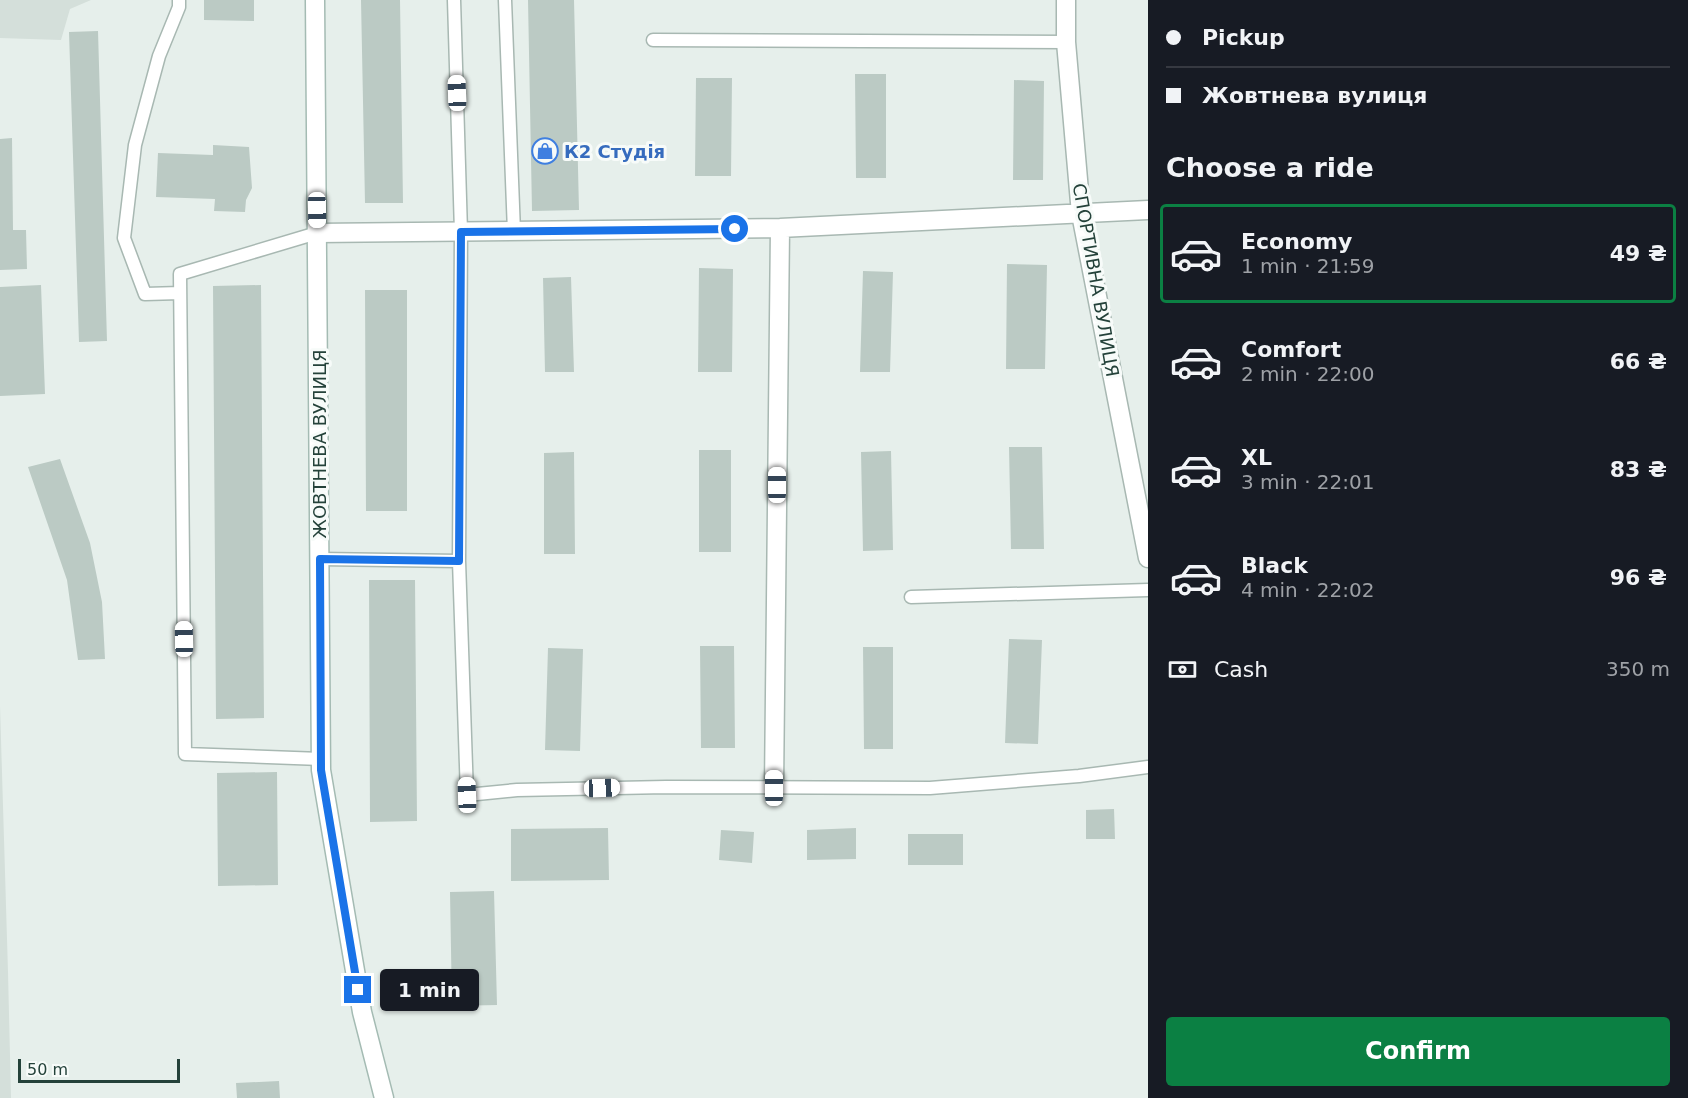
<!DOCTYPE html>
<html lang="en">
<head>
<meta charset="utf-8">
<style>
  :root { --surface:#171b24; --page:#242831; --text:#f1f3f6; --muted:#9ea1a6; --line:#363941; --accent:#0b8043 }
  body { margin:0; font-family:"DejaVu Sans",sans-serif; background:var(--page); color:var(--text); height:100vh; display:flex; flex-direction:column; font-size:22px; white-space:nowrap }
  * { box-sizing:border-box; margin:0 }
  p { font-size:20px; color:var(--muted) }
  .icon { flex:none; width:33px; height:33px; fill:none; stroke:currentColor; stroke-width:2; stroke-linecap:round; stroke-linejoin:round }
  .map { position:relative; flex:1; overflow:hidden }
  .details { display:flex; flex-direction:column; background:var(--surface); width:540px }
  .details>* { flex:none }
  .guide { display:grid; align-content:center; height:132px; padding:0 18px; background:var(--surface) }
  .scale { position:absolute; left:18px; bottom:15px; width:162px; box-sizing:border-box; padding-left:6px; border:3px solid #24423a; border-top:0; font-size:16px; line-height:21px; white-space:nowrap; color:#24423a; -webkit-text-stroke:4px #f7fbf9; paint-order:stroke }
  .end { position:absolute; width:27px; height:27px; margin:-14px; border:8px solid #1a73e8; background:#fff; box-shadow:0 0 0 3px #fff }
  .from { border-radius:50% }
  .bubble { position:absolute; height:42px; border-radius:6px; background:var(--surface); box-shadow:0 2px 4px #0004; font-size:20px; font-weight:600; line-height:42px; text-align:center }
  .car { position:absolute; width:18px; height:36px; margin:-18px -9px; border-radius:8px; box-shadow:0 0 4px 2px #0007; background:linear-gradient(#fff 24%,#345 0 40%,#fff 0 76%,#345 0 86%,#fff 0) }
  .guide b { display:flex; align-items:center; gap:21px; height:57px; font-size:22px }
  .guide b+b { border-top:2px solid var(--line) }
  .guide i { width:15px; height:15px; background:var(--text) }
  ul { padding:0; list-style:none }
  li { display:flex; align-items:center; gap:18px; height:99px; margin:0 12px 9px; padding:0 6px; border:3px solid transparent; border-radius:6px }
  li div { flex:1 }
  li b { display:block; font-size:22px }
  li em { font-style:normal; font-weight:600 }
  li.on { border-color:var(--accent) }
  li>.icon { width:54px; height:54px; stroke-width:1.5 }
  h2 { padding:0 18px; font-size:27px; line-height:72px }
  .pay { display:flex; align-items:center; gap:15px; height:66px; padding:0 18px; font-size:22px }
  .pay p { margin-inline-start:auto }
  .button { display:flex; gap:12px; margin-top:auto; padding:12px 18px }
  .button a { flex:1; height:69px; border-radius:6px; background:var(--accent); color:#fff; font-size:24px; font-weight:600; line-height:69px; text-align:center }
  main { display:flex; flex:1; min-height:0 }
  .map>svg:first-child { display:block }
  .built { fill:#d4dfda }
  .building { fill:#bbcac4 }
  .lines { fill:none; stroke-linecap:round; stroke-linejoin:round }
  .lane-casing { stroke:#a8b8b2; stroke-width:15 }
  .street-casing { stroke:#a8b8b2; stroke-width:21 }
  .secondary-casing { stroke:#a4bbb3; stroke-width:21 }
  .lane { stroke:#fff; stroke-width:12 }
  .street { stroke:#fff; stroke-width:18 }
  .secondary { stroke:#fff; stroke-width:18 }
  .route { stroke:#1a73e8; stroke-width:8 }
  .labels { text-anchor:middle; dominant-baseline:central; stroke-width:6; stroke-linejoin:round; paint-order:stroke }
  .shop-label { font-size:18px; font-weight:bold; fill:#366cbe; stroke:#f7fbf9; text-anchor:start }
  .street-label { font-size:18px; fill:#24423a; stroke:#f7fbf9 }
</style>
</head>
<body>
<main>
<div class="map">
<svg width="1148" height="1098" viewBox="0 0 1148 1098">
  <rect width="100%" height="100%" fill="#e6efeb"/>
  <path class="built" d="M0,0h91l-21,9 -9,31 -61,-2z
    M0,706l8,266 3,126h-11z"/>
  <path class="building" d="M204,0h50v21l-50,-1z
    M361,0h39l3,203h-38z
    M528,0h46l5,210 -47,1z
    M98,31l9,310 -28,1 -10,-310z
    M855,74h31v104h-30z
    M696,78h36l-1,98h-36z
    M1014,80l30,1 -1,99h-30z
    M12,138l1,92h13l1,39 -27,1v-131z
    M213,145l36,2 3,41 -6,12 -1,12 -31,-1 1,-12 -59,-2 2,-44 55,2z
    M1007,264l40,1 -2,104h-39z
    M699,268l34,1 -1,103h-34z
    M863,271l30,1 -3,100h-30z
    M571,277l3,95h-29l-2,-94z
    M41,285l4,109 -45,2v-109z
    M261,285l3,433 -48,1 -3,-433z
    M365,290h42v221h-41z
    M1009,447h33l2,102h-33z
    M699,450h32v102h-32z
    M891,451l2,99 -30,1 -2,-99z
    M574,452l1,102h-31v-101z
    M60,459l30,84 12,59 3,57 -27,1 -11,-80 -39,-113z
    M369,580h46l2,241 -47,1z
    M1009,639l33,1 -4,104 -33,-1z
    M700,646h34l1,102h-34z
    M863,647h30v102h-29z
    M548,648l35,1 -3,102 -35,-1z
    M277,772l1,113 -60,1 -1,-113z
    M1114,809l1,30h-29v-29z
    M608,828l1,52 -98,1v-52z
    M856,828v31l-49,1v-30z
    M721,830l33,2 -2,31 -33,-3z
    M908,834h55v31h-55z
    M494,891l3,114 -45,1 -2,-114z
    M279,1081l1,17h-43l-1,-15z"/>
  <g class="lines">
    <g class="lane-casing">
      <path id="lane" d="M179,0v7l-20,49 -24,89 -11,93 21,56 35,-1
        M454,0l7,232 -2,329 8,234 50,-5 149,-3 264,1 149,-12 69,-9
        M505,0l9,232
        M653,40l413,2
        M317,233l-137,41 5,480 136,5
        M320,559l139,2
        M911,597l237,-7"/>
    </g>
    <g class="street-casing">
      <path id="street" d="M1066,0v42l15,172 67,344
        M317,233l463,-5 368,-18
        M774,788l6,-560"/>
    </g>
    <g class="secondary-casing">
      <path id="secondary" d="M315,0l6,770 41,242 22,86"/>
    </g>
    <use href="#lane" class="lane"/>
    <use href="#street" class="street"/>
    <use href="#secondary" class="secondary"/>
  </g>
  <g class="lines">
    <path class="route" d="M358,990l-37,-220 -1,-211 139,2 2,-329 274,-3"/>
  </g>
  <defs>
    <g id="shop-ring" transform="scale(1.35)"><circle r="9.5" fill="#f7fbf9" stroke="#3f7fe0" stroke-width="1.5"/><path d="M-5-2.5h2.3a2.7 3.5 0 0 1 5.4 0H5L5.5 6h-11ZM-1.5-2.5h3a1.5 2.3 0 0 0-3 0Z" fill="#3f7fe0"/></g>
  </defs>
  <g fill-rule="evenodd">
    <use href="#shop-ring" x="545" y="151"/>
  </g>
  <g class="labels">
    <g class="shop-label">
      <text x="564" y="151">К2 Студiя</text>
    </g>
    <g class="street-label">
      <text transform="translate(1096 280) rotate(80)">СПОРТИВНА ВУЛИЦЯ</text>
      <text transform="translate(319 444) rotate(-90)">ЖОВТНЕВА ВУЛИЦЯ</text>
    </g>
  </g>
</svg>
<div class="scale">50 m</div>
<i class="end from" style="left:735px;top:229px"></i>
<i class="end" style="left:358px;top:990px"></i>
<div class="bubble" style="left:380px;top:969px;width:99px">1 min</div>
<i class="car" style="left:457px;top:93px;rotate:358deg"></i>
<i class="car" style="left:317px;top:210px;rotate:179deg"></i>
<i class="car" style="left:777px;top:485px;rotate:0deg"></i>
<i class="car" style="left:184px;top:639px;rotate:359deg"></i>
<i class="car" style="left:602px;top:788px;rotate:88deg"></i>
<i class="car" style="left:774px;top:788px;rotate:0deg"></i>
<i class="car" style="left:467px;top:795px;rotate:358deg"></i>
</div>
<section class="details">
<div class="guide">
<b><i class="from"></i>Pickup</b>
<b><i></i>Жовтнева вулиця</b>
</div>
<h2>Choose a ride</h2>
<ul>
<li class="on"><svg class="icon" aria-label="car" viewBox="0 0 24 24"><path d="M5 17H2v-5l4-1 3-4h7l3 4 3 1v5h-3M9 17h6M6 11h13"/><circle cx="7" cy="17" r="2"/><circle cx="17" cy="17" r="2"/></svg><div><b>Economy</b><p>1 min · 21:59</p></div><em>49 ₴</em></li>
<li><svg class="icon" aria-label="car" viewBox="0 0 24 24"><path d="M5 17H2v-5l4-1 3-4h7l3 4 3 1v5h-3M9 17h6M6 11h13"/><circle cx="7" cy="17" r="2"/><circle cx="17" cy="17" r="2"/></svg><div><b>Comfort</b><p>2 min · 22:00</p></div><em>66 ₴</em></li>
<li><svg class="icon" aria-label="car" viewBox="0 0 24 24"><path d="M5 17H2v-5l4-1 3-4h7l3 4 3 1v5h-3M9 17h6M6 11h13"/><circle cx="7" cy="17" r="2"/><circle cx="17" cy="17" r="2"/></svg><div><b>XL</b><p>3 min · 22:01</p></div><em>83 ₴</em></li>
<li><svg class="icon" aria-label="car" viewBox="0 0 24 24"><path d="M5 17H2v-5l4-1 3-4h7l3 4 3 1v5h-3M9 17h6M6 11h13"/><circle cx="7" cy="17" r="2"/><circle cx="17" cy="17" r="2"/></svg><div><b>Black</b><p>4 min · 22:02</p></div><em>96 ₴</em></li>
</ul>
<div class="pay"><svg class="icon" aria-label="cash" viewBox="0 0 24 24"><path d="M3 7h18v10H3z"/><circle cx="12" cy="12" r="2"/></svg>Cash<p>350 m</p></div>
<div class="button"><a>Confirm</a></div>
</section>
</main>
</body>
</html>
